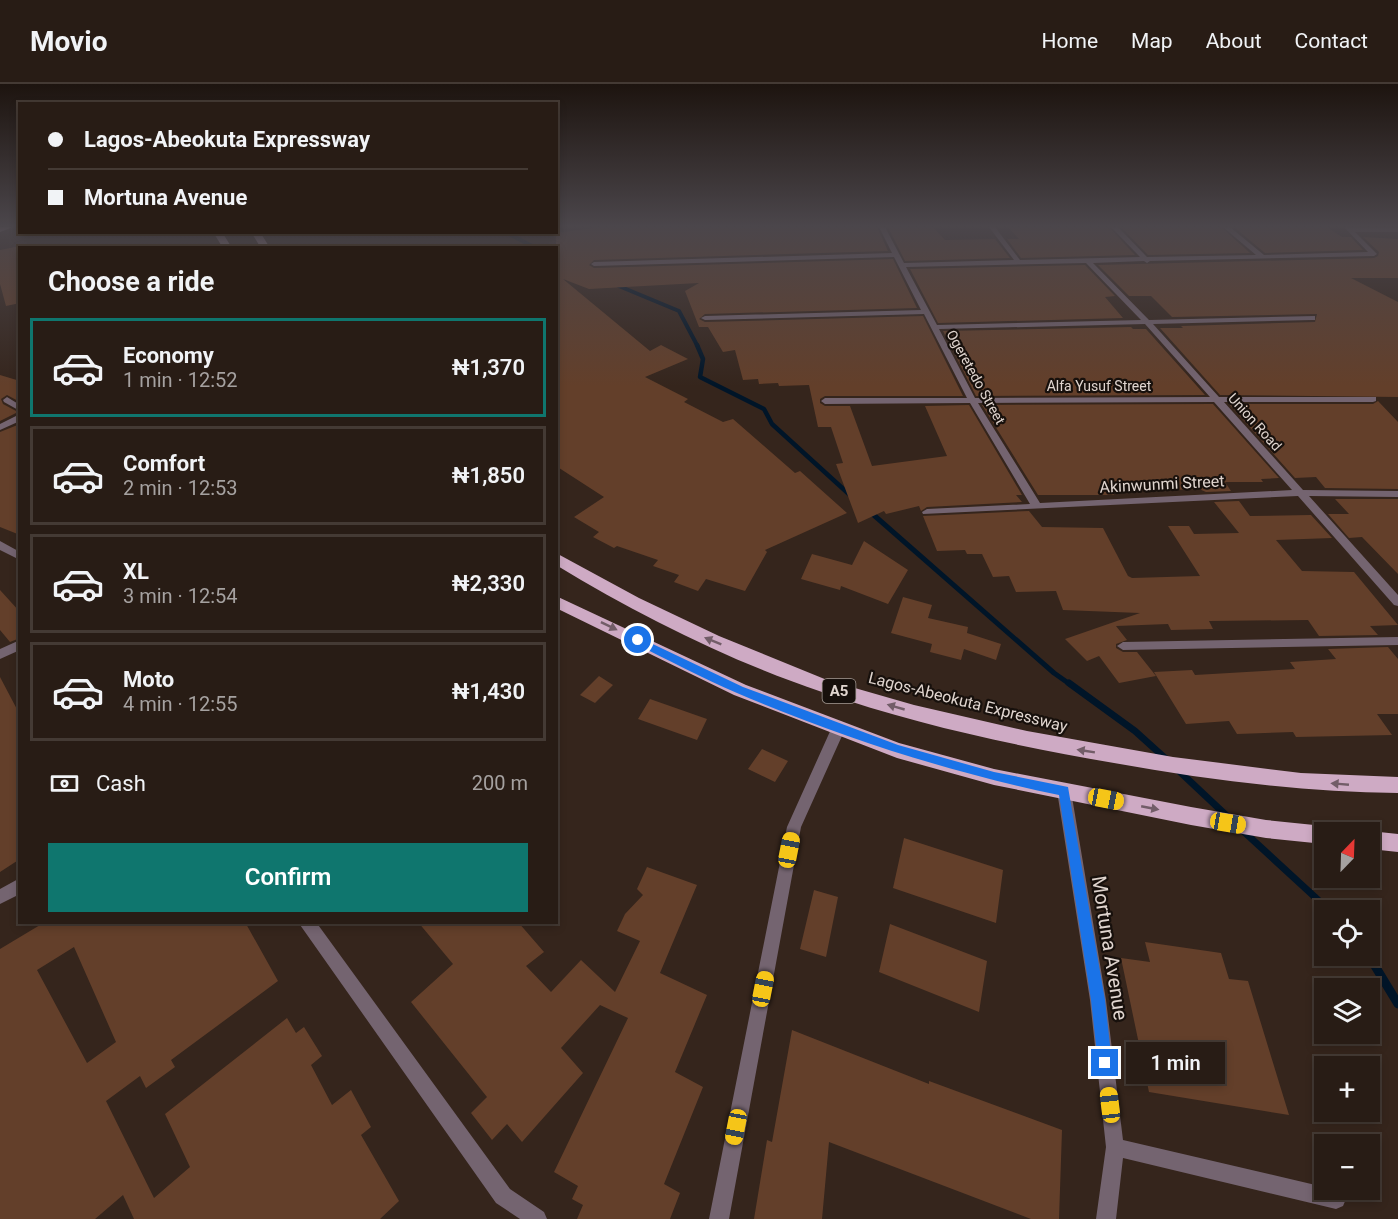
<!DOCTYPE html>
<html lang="en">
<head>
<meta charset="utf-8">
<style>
  :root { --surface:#281c15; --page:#342922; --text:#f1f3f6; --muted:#a5a1a0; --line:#443a34; --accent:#0f766e }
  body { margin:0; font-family:Roboto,sans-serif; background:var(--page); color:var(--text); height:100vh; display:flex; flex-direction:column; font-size:22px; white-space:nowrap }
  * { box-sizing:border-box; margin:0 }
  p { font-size:20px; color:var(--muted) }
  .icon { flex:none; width:33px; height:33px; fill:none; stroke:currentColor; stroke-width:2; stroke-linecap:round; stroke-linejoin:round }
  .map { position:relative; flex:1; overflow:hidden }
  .side { position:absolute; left:18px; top:162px; width:540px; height:678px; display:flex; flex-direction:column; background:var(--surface); border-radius:0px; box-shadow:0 3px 9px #0003,0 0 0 2px var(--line) }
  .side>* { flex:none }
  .hud { position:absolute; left:18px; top:18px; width:540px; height:132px; border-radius:0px; box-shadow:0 3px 9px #0003,0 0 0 2px var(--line); display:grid; align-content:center; height:132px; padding:0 30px; background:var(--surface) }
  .needle { width:39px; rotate:23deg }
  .buttons { position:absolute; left:1314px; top:738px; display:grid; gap:12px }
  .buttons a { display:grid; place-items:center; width:66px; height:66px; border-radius:0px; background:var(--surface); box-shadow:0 3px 9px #0003,0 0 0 2px var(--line); font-size:30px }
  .end { position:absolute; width:27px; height:27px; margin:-14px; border:8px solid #1a73e8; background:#fff; box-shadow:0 0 0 3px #fff }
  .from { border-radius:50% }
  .bubble { position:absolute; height:42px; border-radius:0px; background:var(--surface); box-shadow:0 3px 9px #0003,0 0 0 2px var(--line); font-size:20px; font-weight:600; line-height:42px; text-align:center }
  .car { position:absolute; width:18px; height:36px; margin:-18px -9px; border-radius:8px; box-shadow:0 0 4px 2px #0007; background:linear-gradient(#f5c518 24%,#345 0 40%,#f5c518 0 76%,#345 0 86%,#f5c518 0) }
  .hud b { display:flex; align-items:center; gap:21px; height:57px; font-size:22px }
  .hud b+b { border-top:2px solid var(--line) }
  .hud i { width:15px; height:15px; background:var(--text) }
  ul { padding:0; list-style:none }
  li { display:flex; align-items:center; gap:18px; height:99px; margin:0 12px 9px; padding:0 18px; border:3px solid var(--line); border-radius:0px }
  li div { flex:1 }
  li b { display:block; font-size:22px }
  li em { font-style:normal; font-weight:600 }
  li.active { border-color:var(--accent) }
  li>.icon { width:54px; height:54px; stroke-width:1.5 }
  h2 { padding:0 30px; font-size:27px; line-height:72px }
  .pay { display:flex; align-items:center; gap:15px; height:66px; padding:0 30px; font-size:22px }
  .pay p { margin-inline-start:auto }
  .cta { display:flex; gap:12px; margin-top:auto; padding:12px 30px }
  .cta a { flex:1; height:69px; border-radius:0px; background:var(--accent); color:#fff; font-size:24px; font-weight:600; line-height:69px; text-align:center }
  header { display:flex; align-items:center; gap:36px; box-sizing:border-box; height:84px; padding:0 30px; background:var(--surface); border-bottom:2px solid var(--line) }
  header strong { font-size:28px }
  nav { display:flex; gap:33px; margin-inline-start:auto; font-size:21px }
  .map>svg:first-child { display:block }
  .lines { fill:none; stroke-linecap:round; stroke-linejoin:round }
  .stream-far4 { stroke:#001528; stroke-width:4 }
  .stream-far3 { stroke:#001528; stroke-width:4.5 }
  .stream-far2 { stroke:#001528; stroke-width:5 }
  .stream-far1 { stroke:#001528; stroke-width:7 }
  .stream { stroke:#001528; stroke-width:9 }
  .building { fill:#633f2a; fill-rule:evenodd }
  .minor { fill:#746470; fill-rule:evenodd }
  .trunk { fill:#ceaac4; fill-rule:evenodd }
  .oneway { fill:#725d68 }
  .route { fill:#1a73e8 }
  .labels { text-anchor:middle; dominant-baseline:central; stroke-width:4.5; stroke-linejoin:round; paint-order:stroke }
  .far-street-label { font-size:14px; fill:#e0d5cf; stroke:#17100c }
  .shield { fill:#17100c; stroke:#a49a94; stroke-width:1.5 }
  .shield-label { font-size:15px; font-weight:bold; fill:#e0d5cf }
  .street-label { font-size:16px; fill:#e0d5cf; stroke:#17100c }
  .near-street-label { font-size:20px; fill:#e0d5cf; stroke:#17100c }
</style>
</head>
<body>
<header>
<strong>Movio</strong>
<nav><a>Home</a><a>Map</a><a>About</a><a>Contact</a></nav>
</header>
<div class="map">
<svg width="1398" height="1135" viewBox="0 0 1398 1135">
  <rect width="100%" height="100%" fill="#35251c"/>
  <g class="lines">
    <path class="stream-far4" d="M505,148l31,16
      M614,200l65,27 19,36"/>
    <path class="stream-far3" d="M697,261l6,14 -3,18 64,32 8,15 79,72"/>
    <path class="stream-far2" d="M868,426l186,163 17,12"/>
    <path class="stream-far1" d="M1069,599l66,48 31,28
      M1178,686l50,47
      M1242,746l87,80"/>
    <path class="stream" d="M1369,872l29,48"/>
  </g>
  <path class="building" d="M877,143l11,24 -294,9 -5,5 5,3 299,-9 24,49 -212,6 -6,5 6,3 218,-6 40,80h-138l-5,3v4l5,3h25l22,60 75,-10 -22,-50 44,-1 53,90h-6l6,7 -95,5 -6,4 -2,-5 -33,8 -2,-3 -26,12 -22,-59 7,-1 -12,-36h-13l-9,-42 -30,1 -1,-3 -19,1 -1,-5 -15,1 -8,-30 -12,2 -15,-25h-9l-14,-36 14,-8 -110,6 -26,-10 87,72 11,-6 27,14 -43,18 43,22 -4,3 39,20 10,-3 62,54 5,-2 47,42 -82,37 2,2 -22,39 -39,-12 -8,12 -24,-9 5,-7 -26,-9 5,-6 -41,-14 -3,2 -21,-11 6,-5 -25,-15 30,-20 -48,-31v-233l44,-6z
    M888,143h45l12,13 50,-1 15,19 -105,3z
    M1042,143h67l26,28 -114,3 -14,-19h12l-10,-11z
    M1121,143h100l29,26 -102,2z
    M1234,143h93l15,10h9l12,13 -98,3z
    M1363,153l35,2v39h-47l47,24v95l-178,-2 -60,-67h23l-2,-2 134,-4 2,-8 -145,3 -21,-21h-22l-31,-31 276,-7 4,-2 1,-4z
    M20,162v57l-14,3 -6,-22v-34z
    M1085,181l30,31 -10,1 18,21 -185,5 -28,-54z
    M1131,243l2,2h13l59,66 -229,1 -33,-65z
    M0,291l20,6v21l-13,-7 -6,4 2,5 15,8 -18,9z
    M1378,317l20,21v67l-73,-1 -9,-11 -21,1 -66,-74h144z
    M1213,320l66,74 -18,1 2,3h-38l6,9 -25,1 -7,-3 -87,3 2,3h-76l-56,-90z
    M20,340v111l-20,-8v-95z
    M1335,415h63v75l-36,-37 -13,1 -21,-24h21z
    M1239,417l11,15 61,-1 21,23 -56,2 26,31 52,1 44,53 -28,1 8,9 -59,1 -11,-16 -99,1 4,8 -42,1 -3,-6 -52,2 11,14 -11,4v4l7,4h14l19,24 -37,7 -20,-27 -12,5 -22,-22 75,-26 -77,-3 -7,-19 -40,1 -7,-16 -16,1 -11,-23h-15l-2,-4 -28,1 -14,-35 106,-5 13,16 61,1 25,48 4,2 68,-2 -32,-50h21l5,8 45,-1 -25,-31z
    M864,457l44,29 -20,34 -47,-18 -1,4 -39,-11 11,-25 40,11z
    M0,506l20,22v26l-10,4 -10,-12z
    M903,513l29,8 -4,13 40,9 -1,6 34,11 -5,16 -32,-11 -3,11 -31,-8 2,-8 -41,-11z
    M1388,563l10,12v55h-21l15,21 -96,2 -3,-5 -56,2 -8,-13 -43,3 -32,-52 38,-2 3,5 100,-6 -5,-7 46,-3 -8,-10z
    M599,592l14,9 -18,18 -15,-8z
    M0,593l20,38v144l-20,13z
    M650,615l57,20 -10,21 -59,-21z
    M762,665l26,12 -13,21 -27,-13z
    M904,754l99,32 -7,53 -103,-35z
    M647,783l50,18 -37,88 47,22 -32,77 28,15 -39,97 16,9 -10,26h-93l6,-14 -11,-6 6,-13 -24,-14 74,-154 -28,-13 -39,43 22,25 -61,69 -15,-18 -15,16 -21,-27 16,-16 -76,-95 42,-38 -35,-42h100l26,30 -18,14 25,26 30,-32 34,32 25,-51 -23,-10 8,-17 18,-19 -6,-6z
    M814,806l24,7 -12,60 -26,-8z
    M45,838h200l33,59 -107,79 4,7 -29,21 -6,-12 -34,25 48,97 36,-31 -25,-53 122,-96 9,15 8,-6 18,29 -11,9 21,40 19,-15 20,37 -10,8 38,66 -19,18h-246l-11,-24 -28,24h-95v-270zM74,863l42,95 -29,21 -50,-93z
    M890,840l97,37 -8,51 -100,-40z
    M1145,858l76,11 8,26 19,2 41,134 -140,-23 -28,-134 29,4z
    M792,946l137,54v-3l133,49 -3,89h-28l-202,-77 -7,77h-68l13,-79 5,2z"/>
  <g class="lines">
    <path class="minor" d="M879,143h6l19,36 110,-3 -25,-33h6l25,33 120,-3 -29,-30h7l29,30 109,-2 -33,-28h7l34,28 104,-3 -24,-25 54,1v4h-43l22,22 -3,2 -224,5 -3,2 -3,-2 -51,2 56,57 166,-4v4h-3l-159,4 66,73h157v4l-3,1h-149l79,88 95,1v6l-89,-1 89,99v11l-4,-1 -96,-109 -375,18 -1,-2 5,-3 103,-5 -60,-101 -145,1 -4,-3 4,-3h142l-43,-84 -219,6 -4,-2 4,-2 216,-6 -27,-53 -300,9 -3,-2 3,-2 298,-9zM1086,179l55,57 -204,5 -31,-58zM1145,240l65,73 -235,1 -36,-69zM1214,318l78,88 -252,13 -62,-100z
      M7,313l13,8v6l-16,-9 -1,-2z
      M20,330v7l-20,9v-6z
      M0,457l20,11v8l-20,-10z
      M1398,553v8l-275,5 -6,-4 6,-4z
      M20,556v10l-20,9v-10z
      M839,638l5,1 2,4 -45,100 -72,392h-20l78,-392 45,-100 2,-4z
      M1064,701l5,2 2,4 35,209 17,140 201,47v3h12l7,2 3,7 -3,7 -7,3 -213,-51 -7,61h-20l10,-72 -16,-147 -33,-209 2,-4z
      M20,794v16l-20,10v-15z
      M298,838h18l194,267 34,23 3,7h-27l-24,-16z"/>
    <path class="trunk" d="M0,143h13l-13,5z
      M213,148h9l10,16h-9z
      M251,148h9l10,16h-9z
      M556,469l83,45 80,38 108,44 87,25 113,26 146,26 128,16 97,4v16c-96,-1 -190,-13 -284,-30 -98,-17 -197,-38 -292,-71 -92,-31 -182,-76 -266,-127z
      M556,512l190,89 153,58 95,26 197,38 75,13 58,6 7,3 2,3h-9v12l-58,-6 -75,-13 -197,-40 -97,-27 -163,-63 -178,-87z
      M1370,747l28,3v18l-28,-3v-17h-4z"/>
  </g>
  <defs><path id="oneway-solid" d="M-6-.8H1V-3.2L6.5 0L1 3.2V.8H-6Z" transform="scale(1.5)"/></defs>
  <g class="oneway">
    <use href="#oneway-solid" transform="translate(609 542) rotate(26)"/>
    <use href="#oneway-solid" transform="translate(713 557) rotate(-158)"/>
    <use href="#oneway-solid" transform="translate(896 623) rotate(-164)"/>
    <use href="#oneway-solid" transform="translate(1086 667) rotate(-171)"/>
    <use href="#oneway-solid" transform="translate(1340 700) rotate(-175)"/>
    <use href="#oneway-solid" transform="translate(1150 724) rotate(11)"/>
  </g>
  <linearGradient id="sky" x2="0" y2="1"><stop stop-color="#1d140f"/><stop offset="0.47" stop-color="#4b464b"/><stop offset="1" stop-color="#4b464b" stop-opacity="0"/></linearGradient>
  <rect width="1398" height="302" fill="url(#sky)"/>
  <path class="route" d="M638,553l105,50 155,58 96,27 74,15 37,213 7,63 -2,5 -5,2 -5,-2 -2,-5 -7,-63 -32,-205c-111,-23 -218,-58 -322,-102 -35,-15 -69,-33 -103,-50l-1,-3z"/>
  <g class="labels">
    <g class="far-street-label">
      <text transform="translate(976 293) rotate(61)">Ogeretedo Street</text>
      <text x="1099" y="302">Alfa Yusuf Street</text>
      <text transform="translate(1255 338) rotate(48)">Union Road</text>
    </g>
    <rect class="shield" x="822.5" y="595" width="33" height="24" rx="4.5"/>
    <g class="shield-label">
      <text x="839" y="607">A5</text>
    </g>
    <g class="street-label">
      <text transform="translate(1162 400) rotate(-3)">Akinwunmi Street</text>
      <text transform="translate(968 618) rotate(14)">Lagos-Abeokuta Expressway</text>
    </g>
    <g class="near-street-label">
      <text transform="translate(1110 864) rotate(81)">Mortuna Avenue</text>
    </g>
  </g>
</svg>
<div class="buttons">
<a><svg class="needle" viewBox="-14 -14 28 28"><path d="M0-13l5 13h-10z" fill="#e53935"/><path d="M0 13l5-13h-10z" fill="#a5a1a0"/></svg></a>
<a><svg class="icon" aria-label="locate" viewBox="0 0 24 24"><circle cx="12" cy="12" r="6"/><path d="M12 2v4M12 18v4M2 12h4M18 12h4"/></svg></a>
<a><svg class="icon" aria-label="layers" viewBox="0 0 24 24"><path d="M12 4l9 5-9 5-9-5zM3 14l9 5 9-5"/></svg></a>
<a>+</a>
<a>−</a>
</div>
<i class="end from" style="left:638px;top:556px"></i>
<i class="end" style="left:1105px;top:979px"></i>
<div class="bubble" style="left:1126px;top:958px;width:99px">1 min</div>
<i class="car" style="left:1106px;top:715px;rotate:101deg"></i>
<i class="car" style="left:1228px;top:739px;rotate:100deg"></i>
<i class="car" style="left:789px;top:766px;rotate:11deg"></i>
<i class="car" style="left:763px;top:905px;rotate:11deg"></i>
<i class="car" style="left:1110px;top:1021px;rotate:353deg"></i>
<i class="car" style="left:736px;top:1043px;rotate:191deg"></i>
<div class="hud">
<b><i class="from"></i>Lagos-Abeokuta Expressway</b>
<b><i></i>Mortuna Avenue</b>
</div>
<section class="side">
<h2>Choose a ride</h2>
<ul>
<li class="active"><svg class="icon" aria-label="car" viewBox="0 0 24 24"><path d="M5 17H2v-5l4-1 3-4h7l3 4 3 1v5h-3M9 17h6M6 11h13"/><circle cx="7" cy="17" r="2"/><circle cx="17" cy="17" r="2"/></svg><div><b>Economy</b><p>1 min · 12:52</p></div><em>₦1,370</em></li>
<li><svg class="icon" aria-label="car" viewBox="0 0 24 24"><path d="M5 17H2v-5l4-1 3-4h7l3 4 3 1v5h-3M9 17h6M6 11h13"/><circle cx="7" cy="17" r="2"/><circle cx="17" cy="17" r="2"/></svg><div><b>Comfort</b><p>2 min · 12:53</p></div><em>₦1,850</em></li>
<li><svg class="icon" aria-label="car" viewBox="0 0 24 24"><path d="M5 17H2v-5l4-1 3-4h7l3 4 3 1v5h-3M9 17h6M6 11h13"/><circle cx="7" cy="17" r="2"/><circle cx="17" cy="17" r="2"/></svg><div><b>XL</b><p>3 min · 12:54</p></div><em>₦2,330</em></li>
<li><svg class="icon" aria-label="car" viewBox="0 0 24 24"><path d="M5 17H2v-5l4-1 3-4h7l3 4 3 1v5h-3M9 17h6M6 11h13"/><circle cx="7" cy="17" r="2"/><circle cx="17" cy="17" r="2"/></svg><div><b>Moto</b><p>4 min · 12:55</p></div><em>₦1,430</em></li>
</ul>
<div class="pay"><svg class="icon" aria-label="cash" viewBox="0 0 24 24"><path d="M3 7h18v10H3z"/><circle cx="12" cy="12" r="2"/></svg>Cash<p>200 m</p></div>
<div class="cta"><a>Confirm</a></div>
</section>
</div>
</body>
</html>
